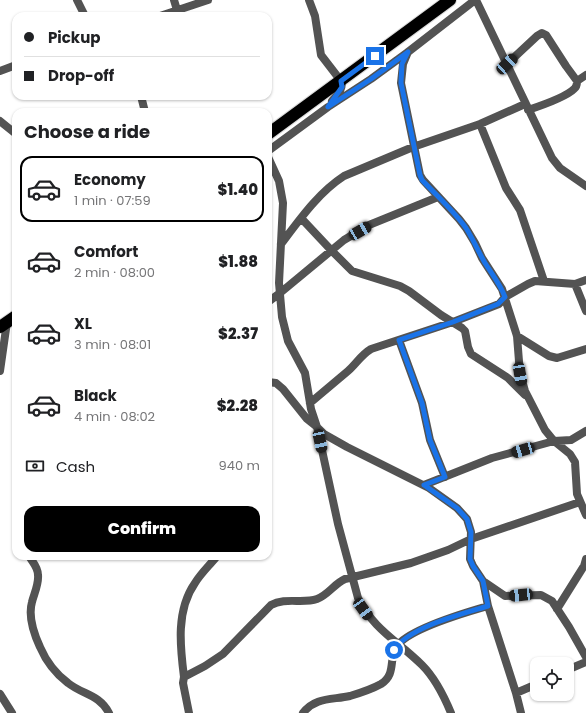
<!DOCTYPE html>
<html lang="en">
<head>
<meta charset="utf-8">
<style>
  :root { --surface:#fff; --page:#f6f6f6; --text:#202124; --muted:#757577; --line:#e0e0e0; --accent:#000 }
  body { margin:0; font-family:Poppins,sans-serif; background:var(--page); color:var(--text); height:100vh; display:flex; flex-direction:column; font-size:15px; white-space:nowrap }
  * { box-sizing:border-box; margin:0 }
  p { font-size:13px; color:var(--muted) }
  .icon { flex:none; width:22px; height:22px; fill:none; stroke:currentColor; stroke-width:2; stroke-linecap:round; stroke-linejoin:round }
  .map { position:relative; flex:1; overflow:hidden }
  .panel { position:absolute; left:12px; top:108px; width:260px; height:452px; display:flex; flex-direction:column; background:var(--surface); border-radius:12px; box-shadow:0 1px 3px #0004 }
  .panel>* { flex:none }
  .top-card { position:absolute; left:12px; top:12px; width:260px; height:88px; border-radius:12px; box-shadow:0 1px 3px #0004; display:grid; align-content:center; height:88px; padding:0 12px; background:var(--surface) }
  .tools { position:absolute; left:530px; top:657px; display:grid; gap:8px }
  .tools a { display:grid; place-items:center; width:44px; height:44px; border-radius:8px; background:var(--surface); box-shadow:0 1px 3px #0004; font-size:20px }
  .end { position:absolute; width:18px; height:18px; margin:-9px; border:5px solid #1a73e8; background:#fff; box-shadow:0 0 0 2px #fff }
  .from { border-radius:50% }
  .car { position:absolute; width:12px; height:24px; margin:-12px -6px; border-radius:5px; box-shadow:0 0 3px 1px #0007; background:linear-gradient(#222 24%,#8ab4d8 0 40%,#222 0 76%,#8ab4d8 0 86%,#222 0) }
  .top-card b { display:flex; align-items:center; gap:14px; height:38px; font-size:15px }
  .top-card b+b { border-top:1px solid var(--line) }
  .top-card i { width:10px; height:10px; background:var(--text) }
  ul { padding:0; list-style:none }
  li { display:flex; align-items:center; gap:12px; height:66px; margin:0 8px 6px; padding:0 4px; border:2px solid transparent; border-radius:12px }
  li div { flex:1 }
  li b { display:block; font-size:15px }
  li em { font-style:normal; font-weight:800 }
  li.active { border-color:var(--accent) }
  li>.icon { width:36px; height:36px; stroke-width:1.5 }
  h2 { padding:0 12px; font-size:18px; line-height:48px }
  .pay { display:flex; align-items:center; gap:10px; height:44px; padding:0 12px; font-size:15px }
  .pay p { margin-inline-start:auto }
  .action { display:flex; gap:8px; margin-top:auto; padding:8px 12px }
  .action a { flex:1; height:46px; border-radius:12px; background:var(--accent); color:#fff; font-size:16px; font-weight:800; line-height:46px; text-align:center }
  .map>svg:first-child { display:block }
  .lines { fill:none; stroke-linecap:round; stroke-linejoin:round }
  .highway-casing { stroke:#dbdbdb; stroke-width:14 }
  .street { stroke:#535353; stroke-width:8 }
  .highway { stroke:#000; stroke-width:12 }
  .route { stroke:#1a73e8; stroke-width:5 }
</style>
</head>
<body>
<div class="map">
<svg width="586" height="713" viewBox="0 0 586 713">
  <rect width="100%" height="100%" fill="#fff"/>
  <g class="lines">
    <g class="highway-casing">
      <path id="highway" d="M268,134l182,-134
        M0,327l16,-11"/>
    </g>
    <path class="street" d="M77,0l8,16
      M174,0l3,10
      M309,0l6,16 6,39 20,26c3,8 -4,14 -9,20
      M476,0l76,158 8,10 26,18
      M160,16l48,-16
      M408,52l-5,12 -2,19 19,92 3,5 36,39 7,9 9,15 7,15 20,31 15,47 3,38 5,17 20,39 9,11 16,13 5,8 2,32 9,21
      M507,64l30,-28 5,-3 4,2 20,31 11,15c0,3 0,6 -3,8 -8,8 -34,17 -46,21
      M0,71l16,-6
      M577,81l9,-6
      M141,96l4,16
      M0,121l16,13
      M480,124l26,64 14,22 24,71
      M268,151l60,-44 43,-28 37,-27 67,-52
      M268,157l11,24 4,22 -4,80 3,34 6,24 17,32 6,36 6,18 7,7 23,13 82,41 28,20 10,11 4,13 -1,27 3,7 10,15 5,25 28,87 5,20
      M301,218l30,32 21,21 48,15 9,5 32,24 21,13 3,3 3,16 3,7 37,24 17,17
      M281,244c19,-25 37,-51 63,-68l69,-29 67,-23 45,-20
      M575,284l11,27
      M268,302l12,-9 64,-53 25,-15 69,-28
      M517,336l32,20 8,2 29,-9
      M399,340l23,63 8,37 15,37
      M0,371l7,-49
      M268,382l8,1 7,6 24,30 10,8 21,97 20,74c15,31 41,44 64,67 13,13 22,31 29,48
      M310,403c13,-11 26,-22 38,-32 8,-7 13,-16 23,-22l82,-27 46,-18 6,-7 23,-13 7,-3 40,3 11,-4
      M424,485l68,-27 62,-17 17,-1 15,-9
      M29,556c4,7 9,11 9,19 1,9 -4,19 -6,27 -4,14 2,32 8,45 6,14 16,27 28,36 15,12 31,11 41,30
      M483,581l22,15 36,-1 11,6 17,26 17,30
      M557,609l27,-43 2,-7
      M567,670l19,-8
      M184,677c-4,-31 -8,-67 11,-94 6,-10 15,-18 22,-27
      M516,693l21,-9
      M0,694l12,19
      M189,713l-6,-30 1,-6 21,-11 18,-12 48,-49c14,-8 32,-1 46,-6 11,-4 17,-15 28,-20l66,-16 37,-13 23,-11 109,-37
      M303,713c12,-16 29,-13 47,-17 10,-3 22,-7 31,-12 16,-10 7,-26 16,-38 12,-17 70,-34 91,-40"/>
    <use href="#highway" class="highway"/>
  </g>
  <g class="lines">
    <path class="route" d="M375,56l-34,25 1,6 -14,20 43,-28 37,-27 -6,12 -1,19 19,92 2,5c15,16 31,30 44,48 7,11 12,23 19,35 7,11 15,21 20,34l-7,7 -45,18 -54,18 23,63 8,37 15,37 -21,8 33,23 10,11 4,13 -1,27 3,7 10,15 5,25c-26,8 -79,21 -94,44"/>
  </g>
</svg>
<div class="tools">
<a><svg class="icon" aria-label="locate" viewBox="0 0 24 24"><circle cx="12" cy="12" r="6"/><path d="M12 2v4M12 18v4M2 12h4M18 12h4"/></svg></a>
</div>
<i class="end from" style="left:394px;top:650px"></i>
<i class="end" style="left:375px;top:56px"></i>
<i class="car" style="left:507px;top:64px;rotate:47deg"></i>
<i class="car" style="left:360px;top:231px;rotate:60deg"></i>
<i class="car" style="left:520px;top:374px;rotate:170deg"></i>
<i class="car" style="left:320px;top:441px;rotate:168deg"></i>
<i class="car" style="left:523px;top:450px;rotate:254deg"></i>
<i class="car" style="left:521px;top:595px;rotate:264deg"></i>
<i class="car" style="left:363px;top:609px;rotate:144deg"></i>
<div class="top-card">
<b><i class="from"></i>Pickup</b>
<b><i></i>Drop-off</b>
</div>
<section class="panel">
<h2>Choose a ride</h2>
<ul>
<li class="active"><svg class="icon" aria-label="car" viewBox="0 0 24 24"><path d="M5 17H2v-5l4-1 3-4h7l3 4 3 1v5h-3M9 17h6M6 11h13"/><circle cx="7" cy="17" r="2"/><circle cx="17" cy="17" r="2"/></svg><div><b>Economy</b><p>1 min · 07:59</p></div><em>$1.40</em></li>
<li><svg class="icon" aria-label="car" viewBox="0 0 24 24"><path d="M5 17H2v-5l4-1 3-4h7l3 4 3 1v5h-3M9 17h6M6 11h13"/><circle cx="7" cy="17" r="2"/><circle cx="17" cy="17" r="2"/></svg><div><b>Comfort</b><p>2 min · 08:00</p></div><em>$1.88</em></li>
<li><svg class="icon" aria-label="car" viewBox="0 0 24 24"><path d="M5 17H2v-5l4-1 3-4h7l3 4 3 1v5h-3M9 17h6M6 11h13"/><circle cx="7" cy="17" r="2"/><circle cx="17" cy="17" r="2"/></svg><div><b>XL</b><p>3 min · 08:01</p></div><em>$2.37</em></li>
<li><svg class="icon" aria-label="car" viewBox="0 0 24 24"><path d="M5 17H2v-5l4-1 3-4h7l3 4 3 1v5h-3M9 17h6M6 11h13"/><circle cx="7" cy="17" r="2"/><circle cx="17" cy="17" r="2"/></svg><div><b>Black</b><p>4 min · 08:02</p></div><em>$2.28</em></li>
</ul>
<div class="pay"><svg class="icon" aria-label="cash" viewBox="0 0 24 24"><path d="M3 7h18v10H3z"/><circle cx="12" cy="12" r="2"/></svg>Cash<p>940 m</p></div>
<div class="action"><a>Confirm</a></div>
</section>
</div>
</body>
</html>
